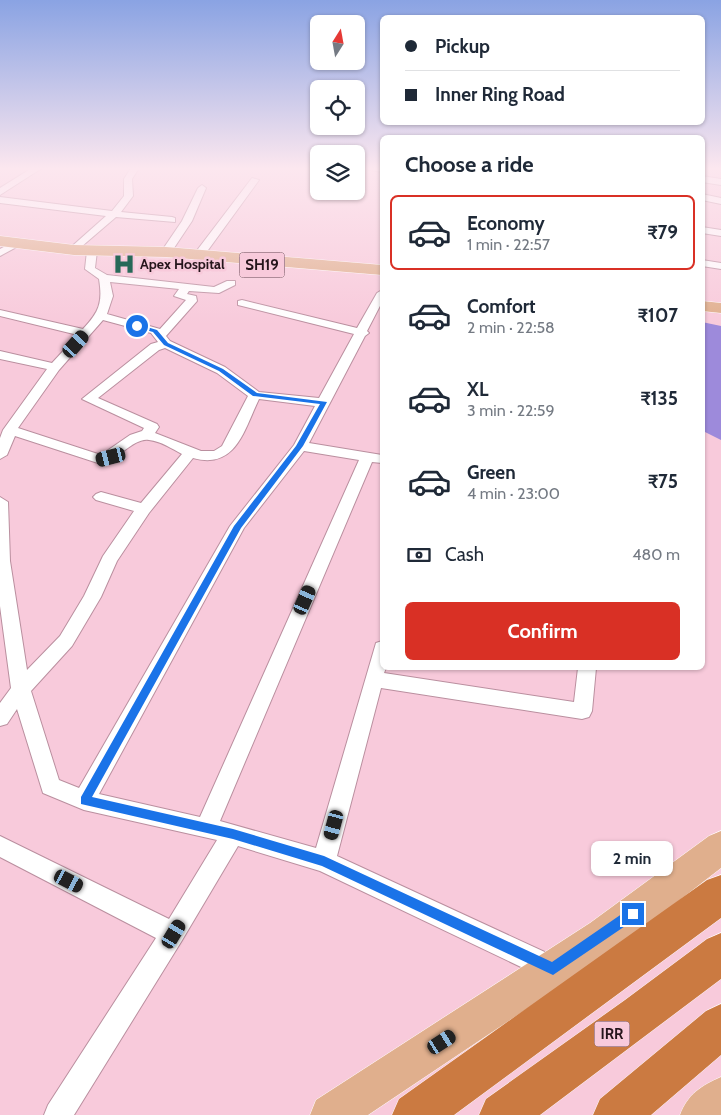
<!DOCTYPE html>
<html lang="en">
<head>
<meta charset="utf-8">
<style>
  :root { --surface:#fff; --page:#f6f6f7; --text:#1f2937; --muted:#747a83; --line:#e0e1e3; --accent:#d93025 }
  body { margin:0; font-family:Cabin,sans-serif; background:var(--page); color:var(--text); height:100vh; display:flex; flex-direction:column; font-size:19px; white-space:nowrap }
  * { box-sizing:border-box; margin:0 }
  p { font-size:16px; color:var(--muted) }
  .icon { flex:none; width:28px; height:28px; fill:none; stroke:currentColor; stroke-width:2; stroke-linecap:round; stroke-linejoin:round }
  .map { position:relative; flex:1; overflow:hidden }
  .sheet { position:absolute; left:380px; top:135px; width:325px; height:535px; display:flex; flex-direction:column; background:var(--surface); border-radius:8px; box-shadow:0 1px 4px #0004 }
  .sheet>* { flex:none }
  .top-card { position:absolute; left:380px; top:15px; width:325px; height:110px; border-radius:8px; box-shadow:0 1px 4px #0004; display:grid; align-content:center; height:110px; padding:0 25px; background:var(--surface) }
  .needle { width:32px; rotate:11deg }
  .controls { position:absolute; left:310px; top:15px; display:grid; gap:10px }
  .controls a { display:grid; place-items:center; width:55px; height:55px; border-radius:8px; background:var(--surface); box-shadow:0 1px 4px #0004; font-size:25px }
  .end { position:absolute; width:22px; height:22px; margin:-11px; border:6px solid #1a73e8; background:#fff; box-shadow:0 0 0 2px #fff }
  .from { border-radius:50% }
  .bubble { position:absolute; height:35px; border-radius:8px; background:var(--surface); box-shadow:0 1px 4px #0004; font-size:16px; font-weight:700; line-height:35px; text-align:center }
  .car { position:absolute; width:15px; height:30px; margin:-15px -8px; border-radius:6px; box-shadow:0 0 4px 1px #0007; background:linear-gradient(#222 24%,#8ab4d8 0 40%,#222 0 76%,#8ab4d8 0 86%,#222 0) }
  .top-card b { display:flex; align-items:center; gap:18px; height:48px; font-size:19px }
  .top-card b+b { border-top:1px solid var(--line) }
  .top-card i { width:12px; height:12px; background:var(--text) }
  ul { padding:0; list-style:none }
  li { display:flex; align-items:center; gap:15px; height:75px; margin:0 10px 8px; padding:0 15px; border:2px solid transparent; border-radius:8px }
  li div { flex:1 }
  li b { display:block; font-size:19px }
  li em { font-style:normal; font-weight:700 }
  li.active { border-color:var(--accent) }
  li>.icon { width:45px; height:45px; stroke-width:1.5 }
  h2 { padding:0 25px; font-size:22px; line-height:60px }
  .pay { display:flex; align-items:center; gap:12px; height:55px; padding:0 25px; font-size:19px }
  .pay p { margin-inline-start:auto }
  .cta { display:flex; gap:10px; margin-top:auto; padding:10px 25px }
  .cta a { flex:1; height:58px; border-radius:8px; background:var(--accent); color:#fff; font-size:20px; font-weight:700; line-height:58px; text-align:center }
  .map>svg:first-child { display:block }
  .water { fill:#9d8adb }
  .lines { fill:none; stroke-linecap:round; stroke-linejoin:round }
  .street-casing { stroke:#ba8f9f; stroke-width:2 }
  .primary-casing { stroke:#fff; stroke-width:1 }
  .highway-casing { stroke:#fff; stroke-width:1 }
  .street { fill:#fff; fill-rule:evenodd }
  .primary { fill:#e0af8d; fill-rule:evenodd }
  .highway { fill:#cb7a41; fill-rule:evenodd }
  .route { fill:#1a73e8 }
  .labels { text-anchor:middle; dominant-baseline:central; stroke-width:5; stroke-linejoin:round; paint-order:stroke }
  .far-poi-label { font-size:14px; font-weight:bold; fill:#25151b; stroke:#f8cadb; text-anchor:start }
  .shield { fill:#f8cadb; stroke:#644b55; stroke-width:1 }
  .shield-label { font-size:15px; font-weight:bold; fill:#25151b }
</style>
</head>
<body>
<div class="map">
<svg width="721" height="1115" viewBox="0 0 721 1115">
  <rect width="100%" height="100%" fill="#f8cadb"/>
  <path class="water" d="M702,322l19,4v114l-18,-9z"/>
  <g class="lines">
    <g class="street-casing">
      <path id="street" d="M32,168h10l-42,27v-7z
        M131,168h8l-7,11 1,17 -12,16 51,5 3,1v4l-59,-5 -42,36 -5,-3 1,-2 36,-32 -106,-13v-6l112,14 12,-15v-17z
        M359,168h23v4z
        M702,176l19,3v6l-19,-3z
        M252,178l7,2 -56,77h-8v-4z
        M202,185l4,3 -14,33 -22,33h-8l-1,-2 21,-31 16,-33z
        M702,194l19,4v6l-19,-4z
        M702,227l19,3v6l-19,-3z
        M13,242l9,2 -22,12v-7z
        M92,248l5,3 -2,17 12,7 107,12 13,-6h8v4l-16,8 -30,-2 -2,3 9,2 1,5 -31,35 4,5 55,26 34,25 60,6 35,-64 -116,-29v-4l4,-1 115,28 20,-35 5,-3v12l-15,29 2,2 -4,3 -56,107 73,12v8l-10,-1 -152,359 96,27 60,-205 6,-2v27h4l-2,5 190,29 4,-34h18l-4,43 -3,6 -7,2 -201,-31 -44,168 225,104 3,9 -3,9 -9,3 -9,-3 -224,-107 -82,-25 -57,96 -107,173h-30l4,-10 108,-167 -156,-81v-21l169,83 48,-79 -133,-30 -41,-17 -26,-84 -10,15 -7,2v-23l11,-15 -11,-82v-109l8,5 2,59 17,109 33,-34 24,-40 19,-40 31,-45 -38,-11 -3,-3 3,-3 5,-2 40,11 41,-49c-10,-5 -21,-13 -33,-14 -14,-3 -32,20 -48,24l-86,-28 -8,19 -7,4v-21l3,-8 44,-61 -47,-10v-8l52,12 26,-28 -78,-19v-6l83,19c16,-17 20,-26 16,-50l-14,-10 2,-18zM110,282l69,7 -5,7 12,4 -26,29 -53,-15 6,-18zM103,320l48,13 7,9 -7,2 -69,55 62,29 -2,3 -12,4 -29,20 -83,-27 41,-58zM165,348l52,25 31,23 -26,50 -8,5h-13l-46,-18 4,-6 -2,-3 -59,-26 61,-48zM259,399l56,7 -21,39 -64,81 -151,262 -20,-8 -28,-89 41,-45 29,-49 16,-36 32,-48 44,-55c43,12 51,-28 66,-59zM304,451l55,9 -159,357 -101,-23 145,-266z
        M702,260l19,3v6l-19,-3z"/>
    </g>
    <g class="primary-casing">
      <path id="primary" d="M0,236l74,9 92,2 216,18v10l-216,-18 -92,-2 -74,-9z
        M702,301l19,2v10l-19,-2z
        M721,831v37l-105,81 -248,166h-58l6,-15 274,-177 119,-87z
        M721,1077v38h-41c8,-21 21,-29 41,-38z"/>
    </g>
    <g class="highway-casing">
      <path id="highway" d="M721,875v43l-267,197h-62l7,-16 308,-219z
        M721,933v46l-181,136h-61l7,-16 139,-99 82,-61z
        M721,1004v51l-70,60h-58l7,-16 106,-88z"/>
    </g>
    <use href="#street" class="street"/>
    <use href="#primary" class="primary"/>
    <use href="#highway" class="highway"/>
  </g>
  <linearGradient id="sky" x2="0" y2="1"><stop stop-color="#8aa3e3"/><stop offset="0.52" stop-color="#fce7ef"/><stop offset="1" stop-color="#fce7ef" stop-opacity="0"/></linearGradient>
  <rect width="721" height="324" fill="url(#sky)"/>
  <path class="route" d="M137,324l20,6 11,13 55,26 34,24 70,9 -24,44 -62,82 -149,269 141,32 91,27 228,106 77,-53h8v9l-84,57 -231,-109 -89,-27 -152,-35v-7l153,-271 62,-80 24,-42 -67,-8 -34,-25 -55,-26 -11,-13 -18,-5z"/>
  <defs>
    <g id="hospital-bare" transform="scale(1.725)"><path d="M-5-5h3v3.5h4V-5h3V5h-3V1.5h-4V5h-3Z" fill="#276958" stroke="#f8cadb" stroke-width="2.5" paint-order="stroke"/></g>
  </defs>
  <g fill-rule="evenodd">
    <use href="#hospital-bare" x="124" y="264"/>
  </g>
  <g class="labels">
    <g class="far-poi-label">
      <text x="140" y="264">Apex Hospital</text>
    </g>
    <g class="shield">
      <rect x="239.5" y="252.5" width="45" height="25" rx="4"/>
      <rect x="594.5" y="1021.5" width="35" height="25" rx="4"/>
    </g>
    <g class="shield-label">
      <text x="262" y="265">SH19</text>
      <text x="612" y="1034">IRR</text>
    </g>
  </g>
</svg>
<div class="controls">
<a><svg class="needle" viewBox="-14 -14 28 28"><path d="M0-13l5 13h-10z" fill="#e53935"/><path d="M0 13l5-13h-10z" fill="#747a83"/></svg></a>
<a><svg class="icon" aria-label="locate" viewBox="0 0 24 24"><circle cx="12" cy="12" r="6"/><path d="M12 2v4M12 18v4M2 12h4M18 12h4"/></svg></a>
<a><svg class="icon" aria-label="layers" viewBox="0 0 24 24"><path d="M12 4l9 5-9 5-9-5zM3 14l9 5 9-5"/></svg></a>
</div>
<i class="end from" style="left:137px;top:326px"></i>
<i class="end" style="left:633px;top:914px"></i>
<div class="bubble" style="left:591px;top:841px;width:82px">2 min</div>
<i class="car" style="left:76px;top:344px;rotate:42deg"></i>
<i class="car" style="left:111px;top:457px;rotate:256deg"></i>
<i class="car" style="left:305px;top:600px;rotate:24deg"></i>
<i class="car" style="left:334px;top:825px;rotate:195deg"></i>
<i class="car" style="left:69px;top:881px;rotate:117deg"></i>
<i class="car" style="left:174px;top:934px;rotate:31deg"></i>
<i class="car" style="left:442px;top:1042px;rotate:57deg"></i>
<div class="top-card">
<b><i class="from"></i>Pickup</b>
<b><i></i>Inner Ring Road</b>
</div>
<section class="sheet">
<h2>Choose a ride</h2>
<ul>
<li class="active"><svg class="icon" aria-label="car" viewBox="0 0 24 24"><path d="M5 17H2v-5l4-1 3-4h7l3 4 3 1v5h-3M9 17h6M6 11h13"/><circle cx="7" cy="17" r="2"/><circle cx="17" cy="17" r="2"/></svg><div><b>Economy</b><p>1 min · 22:57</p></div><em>₹79</em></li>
<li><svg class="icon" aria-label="car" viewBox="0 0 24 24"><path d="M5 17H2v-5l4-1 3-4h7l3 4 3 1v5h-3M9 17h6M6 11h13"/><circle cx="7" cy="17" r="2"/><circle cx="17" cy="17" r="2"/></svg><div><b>Comfort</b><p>2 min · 22:58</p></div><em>₹107</em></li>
<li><svg class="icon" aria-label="car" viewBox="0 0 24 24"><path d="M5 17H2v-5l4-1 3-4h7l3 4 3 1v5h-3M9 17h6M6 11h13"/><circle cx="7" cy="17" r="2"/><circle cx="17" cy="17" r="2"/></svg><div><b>XL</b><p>3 min · 22:59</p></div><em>₹135</em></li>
<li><svg class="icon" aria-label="car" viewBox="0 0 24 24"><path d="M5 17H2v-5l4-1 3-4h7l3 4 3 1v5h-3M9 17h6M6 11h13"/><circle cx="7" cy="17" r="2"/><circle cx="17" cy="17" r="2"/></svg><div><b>Green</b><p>4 min · 23:00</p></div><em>₹75</em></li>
</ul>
<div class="pay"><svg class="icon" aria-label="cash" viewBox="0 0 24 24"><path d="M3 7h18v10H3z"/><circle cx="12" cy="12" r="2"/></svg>Cash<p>480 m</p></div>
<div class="cta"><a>Confirm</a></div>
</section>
</div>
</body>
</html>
